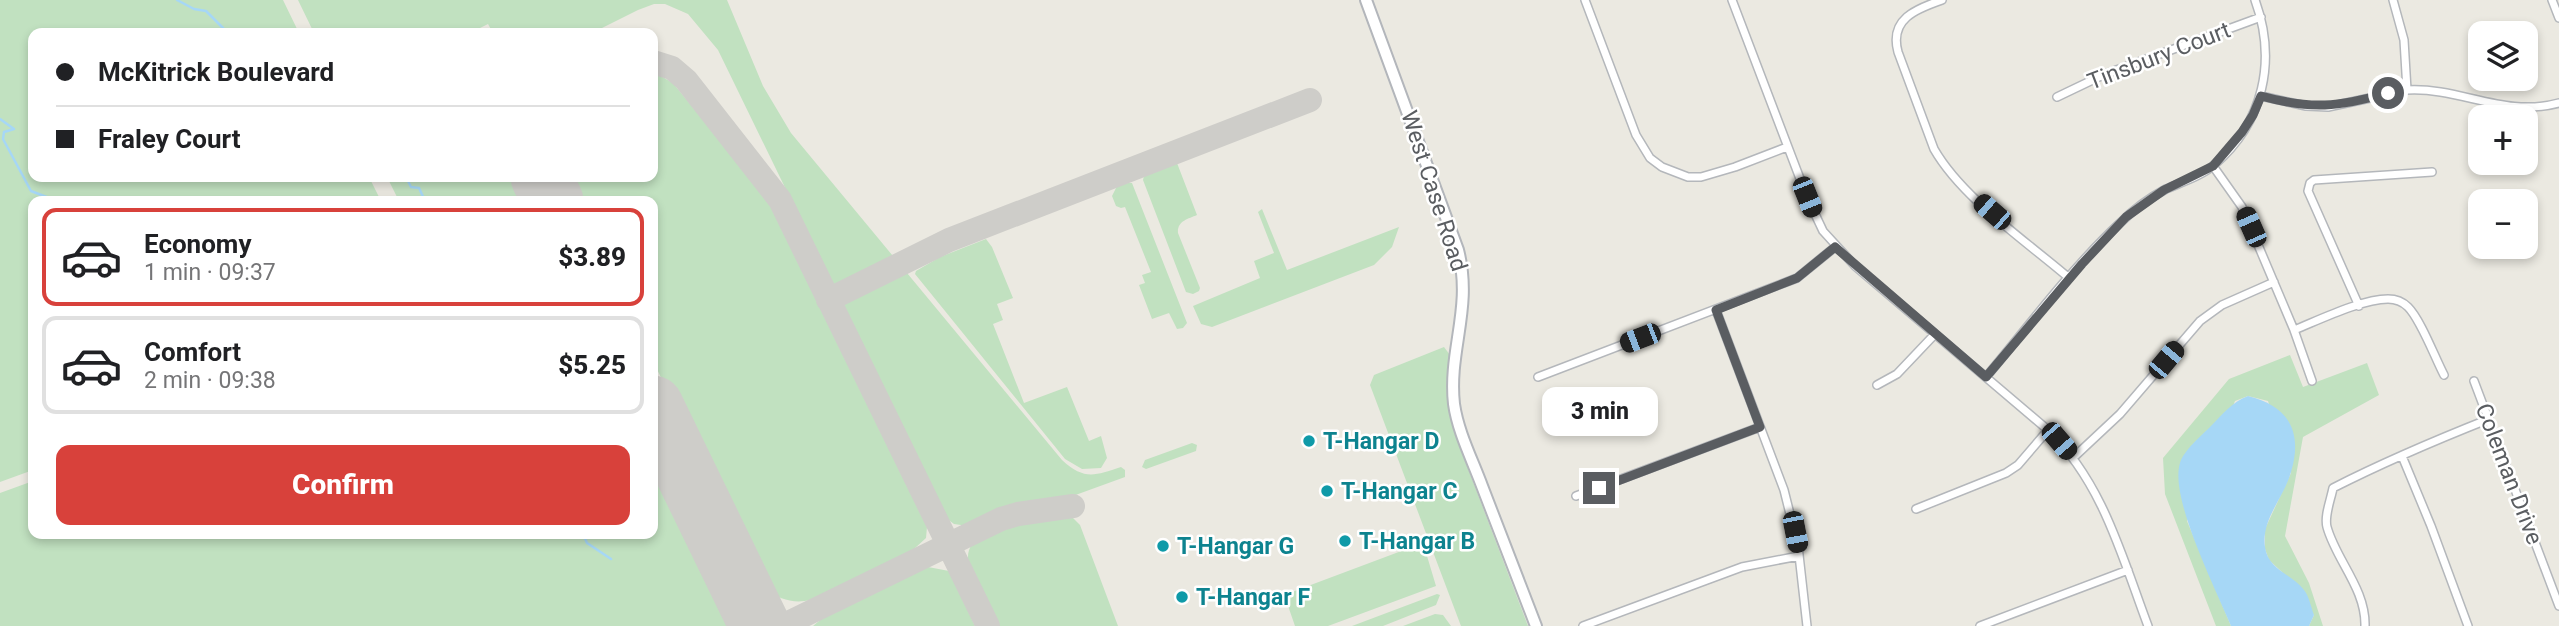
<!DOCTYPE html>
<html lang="en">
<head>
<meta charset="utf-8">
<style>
  :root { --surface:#fff; --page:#f6f6f6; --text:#202124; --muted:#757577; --line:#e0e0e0; --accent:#d8413b }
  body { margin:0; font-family:Roboto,sans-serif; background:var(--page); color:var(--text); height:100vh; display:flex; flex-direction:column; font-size:26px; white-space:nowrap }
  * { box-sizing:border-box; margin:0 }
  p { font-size:23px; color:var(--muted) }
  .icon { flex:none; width:38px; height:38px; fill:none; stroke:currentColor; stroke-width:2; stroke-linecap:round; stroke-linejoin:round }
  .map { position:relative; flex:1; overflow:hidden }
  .details { position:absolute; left:28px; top:196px; width:630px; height:343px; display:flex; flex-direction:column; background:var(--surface); border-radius:14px; box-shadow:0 4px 10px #0003 }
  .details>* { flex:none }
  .top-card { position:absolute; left:28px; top:28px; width:630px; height:154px; border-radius:14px; box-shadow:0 4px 10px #0003; display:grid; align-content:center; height:154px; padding:0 28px; background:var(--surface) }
  .fabs { position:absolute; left:2468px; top:21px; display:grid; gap:14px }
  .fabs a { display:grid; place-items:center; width:70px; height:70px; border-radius:14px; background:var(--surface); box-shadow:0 4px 10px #0003; font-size:35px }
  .end { position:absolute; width:32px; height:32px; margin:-16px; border:9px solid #5a5d61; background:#fff; box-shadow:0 0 0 4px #fff }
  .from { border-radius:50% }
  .bubble { position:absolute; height:49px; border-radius:14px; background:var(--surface); box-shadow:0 4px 10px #0003; font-size:23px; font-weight:800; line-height:49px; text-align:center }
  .car { position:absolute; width:21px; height:42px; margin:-21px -10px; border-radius:9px; box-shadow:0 0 5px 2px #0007; background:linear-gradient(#222 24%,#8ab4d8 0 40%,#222 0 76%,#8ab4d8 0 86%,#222 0) }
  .top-card b { display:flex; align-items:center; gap:24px; height:66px; font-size:26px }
  .top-card b+b { border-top:2px solid var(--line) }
  .top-card i { width:18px; height:18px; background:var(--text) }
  ul { padding:12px 0 0; list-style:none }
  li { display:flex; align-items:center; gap:21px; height:98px; margin:0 14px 10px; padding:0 14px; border:4px solid var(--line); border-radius:14px }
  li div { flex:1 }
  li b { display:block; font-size:26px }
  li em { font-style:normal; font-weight:800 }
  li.on { border-color:var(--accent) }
  li>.icon { width:63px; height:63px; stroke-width:1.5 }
  .primary-button { display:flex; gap:14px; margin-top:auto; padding:14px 28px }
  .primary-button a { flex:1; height:80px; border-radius:14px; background:var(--accent); color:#fff; font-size:28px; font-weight:800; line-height:80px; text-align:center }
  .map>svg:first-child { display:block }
  .green { fill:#c1e1c0 }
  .water { fill:#a6d7f6 }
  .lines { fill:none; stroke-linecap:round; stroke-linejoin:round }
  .stream { stroke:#a6d7f6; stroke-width:2.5 }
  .taxiway { stroke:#cecdc9; stroke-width:24 }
  .runway { stroke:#cecdc9; stroke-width:61 }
  .street-casing { stroke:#b4b7bb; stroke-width:10 }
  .secondary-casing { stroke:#b3b6bb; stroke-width:14 }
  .street { stroke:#fff; stroke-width:7 }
  .secondary { stroke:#fff; stroke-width:10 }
  .route { stroke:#5a5d61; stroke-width:9 }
  .culture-dot { fill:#0f9aa8; stroke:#fff; stroke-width:2.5 }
  .labels { text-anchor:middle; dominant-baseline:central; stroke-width:5; stroke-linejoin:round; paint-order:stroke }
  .street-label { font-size:23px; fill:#5a5d61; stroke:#fff }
  .culture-label { font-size:23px; font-weight:bold; fill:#0d838f; stroke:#fff; text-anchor:start }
</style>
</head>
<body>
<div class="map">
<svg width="2559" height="626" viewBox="0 0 2559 626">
  <rect width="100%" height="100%" fill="#ebe9e1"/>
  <path class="green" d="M0,0h283l16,33h-266v144h336l12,24h-348v269l-33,12z
    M298,0h429l36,86 28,47 271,327c22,20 32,16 59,7l4,3v7l-55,20 -67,12 -35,17 -14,-2 -8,-6 -228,-468 -30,-36 -23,-10h-11l-16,6 -46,23h-99l-5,-9 -18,9h-156z
    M653,74l6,1 14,8 93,114 161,330 -1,11 -12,11 -103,51c-19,4 -30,-1 -47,-10l-111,-229v-160h-78l-12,-24h90z
    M1177,163l20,52c-9,4 -20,6 -19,18l22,55 -1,3 -6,3 -7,-2 -43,-112 1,-4z
    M387,177h130l12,24h-130z
    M1128,183h4l55,140 -4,5 -6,1 -8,-16 -17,6 -13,-34 6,-2 -3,-8 9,-3 -26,-65 -4,1 -5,-2 -4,-10 5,-10z
    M1262,209l25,61 112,-43 -7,20 -18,18 -162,62 -11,-3 -8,-18 67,-28 -6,-17 20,-8 -16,-41z
    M986,239l6,8 21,51 -16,6 6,16 -10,4 31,79 43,-16 22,54 12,-5 6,22 -6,10 -19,1 -17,-10 -150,-185 1,-3 24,-14z
    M1444,347l6,8 -2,43 8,39 72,189h-67l-91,-241 4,-10z
    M2290,355l13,32 64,-24 12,32 -76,42 -18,99 24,47 14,43h-14l5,-11 -32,-43 -13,-12 -4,-11v-20l26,-56 -23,-72 -20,-5 -13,5 -48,120 44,105h-15l-51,-132 -2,-36 66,-79z
    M1192,443l5,2 -1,6 -50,18 -4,-2 3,-7z
    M653,456l80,164v6h-733v-133l33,-12v53h620z
    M1064,515l8,2 8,8 38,101h-119c-7,-14 -31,-55 -31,-68 -1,-35 72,-40 96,-43z
    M1420,544l4,2 12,40 -108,40h-33l-9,-26 6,-8z
    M928,567l21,4 26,55h-162l12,-10z
    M1437,594l3,1 -4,10 -53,21h-31z
    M1435,614l8,1 8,11h-48z"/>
  <path class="water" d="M2248,396c41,10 55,36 43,76 -7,26 -30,47 -26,75 3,23 27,27 39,43 5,6 7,17 10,25l-5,11h-78c-14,-35 -62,-128 -51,-163 4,-13 21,-27 31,-37 12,-12 21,-24 37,-30z"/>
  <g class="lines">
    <path class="stream" d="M177,0l17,9 12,2 22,22
      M0,119l14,10 -10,3 -1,7 28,52 26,10
      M406,177l5,10 8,1 6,13
      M583,534l4,9 24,16"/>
    <path class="taxiway" d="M653,62l19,6 14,12 94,120 208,426
      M828,300l121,-60 361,-140
      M782,626l219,-107 17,-5 55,-8"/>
    <path class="runway" d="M541,177l12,24
      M653,406l107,220"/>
    <g class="street-casing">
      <path id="street" d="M1585,0l51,135 14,23 12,9 26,10h13l34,-10 52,-20
        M1732,0l75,197 16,34 32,35 193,164c55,53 74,127 100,196
        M1942,0c-26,9 -53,19 -44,52l36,97c28,49 92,92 135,129
        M2393,0l11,40 3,50
        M2552,0l7,18
        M2261,96l45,10 22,1 79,-17c54,-3 97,28 152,13
        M2057,97l46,-22 158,-58
        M2213,166l29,41 52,123 18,51
        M2359,306l-51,-115 2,-8 4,-3 118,-8
        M1716,310l68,180 14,56 9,80
        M2294,330c25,-10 68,-31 94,-31 7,0 15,3 20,8 13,13 27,51 36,68
        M1538,377l259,-99 38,-31
        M1986,377c43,-51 84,-107 133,-153 14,-14 30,-26 47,-35 16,-7 35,-13 48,-24 50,-43 63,-105 41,-165
        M2474,381l85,225
        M1877,385l20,-11 38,-40
        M2402,456l29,70 37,100
        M2073,458l47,-44 80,-93 22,-16 52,-23
        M1576,496l184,-69
        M1916,509l90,-36 12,-8 30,-35
        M1583,626l159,-59 57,-11
        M1980,626l148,-56
        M2365,626c1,-37 -29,-66 -38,-99 -3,-11 4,-28 6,-39 51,-26 103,-48 156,-69"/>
    </g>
    <g class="secondary-casing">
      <path id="secondary" d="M1366,0l92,250c15,58 -10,100 -4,154 4,28 18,55 28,82 18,46 36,93 54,140"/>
    </g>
    <use href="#street" class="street"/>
    <use href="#secondary" class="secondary"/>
  </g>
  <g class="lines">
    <path class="route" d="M1599,488l161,-61 -44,-117 81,-32 38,-31 151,130 96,-113 44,-47 38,-27 49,-24 29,-34 11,-17 8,-19c51,14 77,11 127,-3"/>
  </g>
  <g class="culture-dot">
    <circle cx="1309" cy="441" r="7"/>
    <circle cx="1327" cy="491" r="7"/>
    <circle cx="1345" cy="541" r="7"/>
    <circle cx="1163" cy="546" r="7"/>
    <circle cx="1182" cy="597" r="7"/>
  </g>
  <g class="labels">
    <g class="street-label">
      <text transform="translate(2159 56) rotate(-21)">Tinsbury Court</text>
      <text transform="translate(1434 191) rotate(72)">West Case Road</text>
      <text transform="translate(2509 474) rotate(69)">Coleman Drive</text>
    </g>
    <g class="culture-label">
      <text x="1323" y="441">T-Hangar D</text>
      <text x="1341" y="491">T-Hangar C</text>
      <text x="1359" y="541">T-Hangar B</text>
      <text x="1177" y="546">T-Hangar G</text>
      <text x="1196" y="597">T-Hangar F</text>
    </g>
  </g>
</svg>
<div class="fabs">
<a><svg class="icon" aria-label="layers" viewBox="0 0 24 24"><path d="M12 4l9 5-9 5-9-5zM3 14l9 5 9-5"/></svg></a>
<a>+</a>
<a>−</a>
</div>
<i class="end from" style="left:2388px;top:93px"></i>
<i class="end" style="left:1599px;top:488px"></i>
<div class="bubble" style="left:1542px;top:387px;width:116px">3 min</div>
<i class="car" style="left:1807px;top:197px;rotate:158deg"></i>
<i class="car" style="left:1992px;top:212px;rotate:311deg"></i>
<i class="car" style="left:2251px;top:227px;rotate:336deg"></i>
<i class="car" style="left:1640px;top:338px;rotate:249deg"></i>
<i class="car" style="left:2166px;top:360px;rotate:40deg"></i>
<i class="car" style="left:2059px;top:441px;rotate:139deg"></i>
<i class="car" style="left:1795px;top:532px;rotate:169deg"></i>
<div class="top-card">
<b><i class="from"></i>McKitrick Boulevard</b>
<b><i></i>Fraley Court</b>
</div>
<section class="details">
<ul>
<li class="on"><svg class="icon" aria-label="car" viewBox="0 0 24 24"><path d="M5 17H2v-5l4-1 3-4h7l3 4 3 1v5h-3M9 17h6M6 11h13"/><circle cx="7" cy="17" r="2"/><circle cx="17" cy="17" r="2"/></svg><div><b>Economy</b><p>1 min · 09:37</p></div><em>$3.89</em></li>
<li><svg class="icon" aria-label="car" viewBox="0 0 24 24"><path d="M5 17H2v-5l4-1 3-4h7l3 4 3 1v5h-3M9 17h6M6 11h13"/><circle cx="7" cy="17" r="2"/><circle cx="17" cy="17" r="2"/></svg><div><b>Comfort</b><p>2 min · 09:38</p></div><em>$5.25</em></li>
</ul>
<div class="primary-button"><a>Confirm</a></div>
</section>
</div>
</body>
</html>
